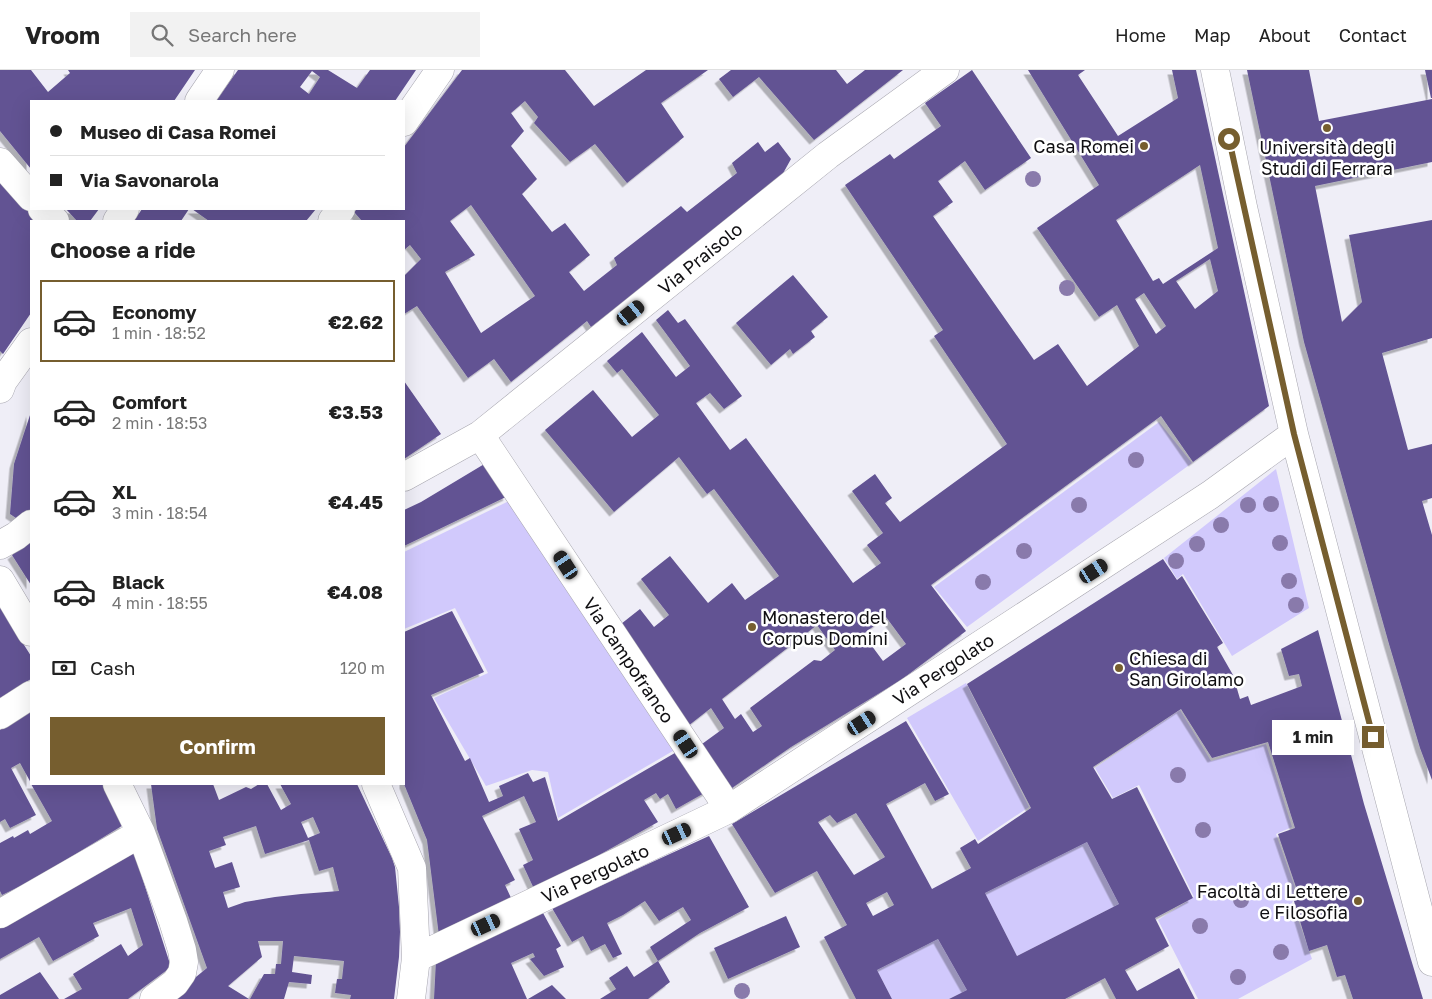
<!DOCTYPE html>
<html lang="en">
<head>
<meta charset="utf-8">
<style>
  :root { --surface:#fff; --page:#f2f2f2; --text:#222; --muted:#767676; --line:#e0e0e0; --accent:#765e2f }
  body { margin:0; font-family:"Golos Text",sans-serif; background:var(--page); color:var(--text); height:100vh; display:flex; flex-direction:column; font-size:19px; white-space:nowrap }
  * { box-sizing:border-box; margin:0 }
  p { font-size:16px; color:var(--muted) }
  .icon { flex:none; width:28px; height:28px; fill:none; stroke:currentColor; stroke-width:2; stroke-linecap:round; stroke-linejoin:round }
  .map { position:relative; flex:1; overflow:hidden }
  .details { position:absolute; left:30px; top:150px; width:375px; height:565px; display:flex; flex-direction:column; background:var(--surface); border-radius:0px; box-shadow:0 5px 20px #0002 }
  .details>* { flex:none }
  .guide { position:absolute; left:30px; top:30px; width:375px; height:110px; border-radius:0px; box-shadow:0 5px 20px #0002; display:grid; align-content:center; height:110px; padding:0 20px; background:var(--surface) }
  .end { position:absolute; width:22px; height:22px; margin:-11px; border:6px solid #765e2f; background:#fff; box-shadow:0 0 0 2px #fff }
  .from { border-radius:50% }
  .bubble { position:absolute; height:35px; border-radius:0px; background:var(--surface); box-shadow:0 5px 20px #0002; font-size:16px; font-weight:700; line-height:35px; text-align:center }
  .car { position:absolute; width:15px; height:30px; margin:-15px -8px; border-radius:6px; box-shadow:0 0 4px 1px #0007; background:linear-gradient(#222 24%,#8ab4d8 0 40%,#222 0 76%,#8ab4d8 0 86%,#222 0) }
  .guide b { display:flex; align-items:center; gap:18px; height:48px; font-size:19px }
  .guide b+b { border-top:1px solid var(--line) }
  .guide i { width:12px; height:12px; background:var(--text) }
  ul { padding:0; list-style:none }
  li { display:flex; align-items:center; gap:15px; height:82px; margin:0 10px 8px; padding:0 10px; border:2px solid transparent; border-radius:0px }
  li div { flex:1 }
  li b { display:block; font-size:19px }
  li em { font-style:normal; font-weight:700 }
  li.selected { border-color:var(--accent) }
  li>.icon { width:45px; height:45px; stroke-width:1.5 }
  h2 { padding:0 20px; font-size:22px; line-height:60px }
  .pay { display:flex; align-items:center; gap:12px; height:55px; padding:0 20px; font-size:19px }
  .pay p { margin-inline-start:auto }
  .action { display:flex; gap:10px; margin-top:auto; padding:10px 20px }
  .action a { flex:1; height:58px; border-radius:0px; background:var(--accent); color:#fff; font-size:20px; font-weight:700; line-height:58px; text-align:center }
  header { display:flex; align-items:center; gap:30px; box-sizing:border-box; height:70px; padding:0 25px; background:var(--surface); border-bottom:1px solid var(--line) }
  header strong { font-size:24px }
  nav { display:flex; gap:28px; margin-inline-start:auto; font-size:18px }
  .search { width:350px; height:45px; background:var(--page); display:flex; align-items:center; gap:12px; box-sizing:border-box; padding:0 18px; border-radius:0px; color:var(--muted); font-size:19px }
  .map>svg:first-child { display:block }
  .green { fill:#d1c9fc }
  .building { fill:#625393; fill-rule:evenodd; filter:url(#shadow) }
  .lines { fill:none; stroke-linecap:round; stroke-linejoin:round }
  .street-casing { stroke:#a7a6af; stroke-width:29 }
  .street { stroke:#fff; stroke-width:28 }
  .tree { fill:#897aab }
  .route { stroke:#765e2f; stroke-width:6 }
  .poi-dot { fill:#765e2f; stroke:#fff; stroke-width:2 }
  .labels { text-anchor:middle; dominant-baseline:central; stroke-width:5; stroke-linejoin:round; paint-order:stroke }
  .poi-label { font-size:18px; fill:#100f12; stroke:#fff; text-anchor:end }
  .street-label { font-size:18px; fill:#100f12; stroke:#fff }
</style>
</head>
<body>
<header>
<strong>Vroom</strong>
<div class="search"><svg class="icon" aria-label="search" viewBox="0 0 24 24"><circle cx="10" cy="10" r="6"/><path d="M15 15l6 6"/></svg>Search here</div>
<nav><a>Home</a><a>Map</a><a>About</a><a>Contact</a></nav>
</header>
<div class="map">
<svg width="1432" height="929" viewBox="0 0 1432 929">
  <defs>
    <filter id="shadow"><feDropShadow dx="-4.5" dy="4.5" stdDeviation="0" flood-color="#0004"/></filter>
  </defs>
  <rect width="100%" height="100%" fill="#efeef7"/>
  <path class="green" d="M1159,352l33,41 -225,164 -33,-40z
    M1276,399l33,139 -77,48 -49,-82 -6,5 -13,-21z
    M509,431l169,247 -120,70 -10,-46 -16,-2 -46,16 -52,-88 54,-25 -33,-65 -51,21v-77z
    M966,613l63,124 -51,34 -71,-123z
    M1180,640l31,51 55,-17 26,83 -16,7 22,62 -6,6 20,57 -74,40h-40l-40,-79 36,-23 -55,-112 -26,13 -18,-30z
    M1087,772l32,62 -102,52 -32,-63z
    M938,869l29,51 -18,9h-57l-15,-29z"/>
  <path class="building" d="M0,0h31l17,22 22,-19 -2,-3h127l-21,31h-105l-1,-1 -2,1h-35v68l-31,-38z
    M238,0h90l29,18 13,-18h46l-21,31h-179zM312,1l8,6 -11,17 -9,-7z
    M462,0h103l29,36 52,-36h62l-47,33 23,34 -57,46 -32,-39 -25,18 -36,-39 4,-6 -13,-16 -14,12 13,18 -13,15 26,33 -15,15 30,38 13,-9 25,32 -21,17 15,19 33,-26 -3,-7 67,-52 6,6 50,-39 -5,-10 26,-21 7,10 13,-10 13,17 -10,18 -74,60 -116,90 -4,-6 -76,61 -17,-23 -26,19 -51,-72 -13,8v-38l17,-17 -11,-14 -6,5v-29h-42l-8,-9 3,-3h47v-62zM471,135l64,91 -54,37 -36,-61 30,-17 -25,-34z
    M731,0h105l11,14 18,-14h38l-89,70 -55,-63 -26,20 -14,-18z
    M972,0l59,88 -46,32 -20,-29 -27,20 15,21 -20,14 101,144 24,-16 29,42 52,-40 -22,-41 -18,12 -62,-89 62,-43 -71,-115h57l-7,5 40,61 60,-38 -6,-28h24l73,336 -76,56 -32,-46 -230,169 35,46 -65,49 -110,67 -59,41 -30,-44 22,-16 -13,-20 -23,18 -67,-102 19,-15 14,18 15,-12 -28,-36 29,-23 38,47 24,-20 13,17 34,-24 -65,-87 -7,5 -28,-37 -65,55 -69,-82 48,-40 39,47 27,-22 -37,-46 -5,4 -10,-12 35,-29 34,45 14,-11 -34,-46 12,-10 10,13 7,-4 57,77 -18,13 -14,-16 -14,10 34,47 16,-12 107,145 28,-20 -14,-18 16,-12 -31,-42 23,-17 17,24 -7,5 15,19 107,-78 -73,-108 9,-6 -98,-145 45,-31 4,5 47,-33 -16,-23zM1200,95l18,83 -55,36 -4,-6 -6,3 -37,-61zM1210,189l8,32 -23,18 -19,-28zM1144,223l22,33 -10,8 -21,-35zM886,547l20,27 -23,17 -20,-27zM817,555l18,25 -14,11 -7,-1 -64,48 12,18 -9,6 -12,-18 -6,5 -13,-20z
    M1247,0h62l10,51 113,-22v63l-117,24 27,136 20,-20 -13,-67 83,-15v118l-50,15 26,97 24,-6v54l-10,3 10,34v245l-12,-32 -31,-104 -85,-302z
    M1425,0h7v28h-1z
    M0,110l40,41h-9v92l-28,41 -3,-3z
    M66,139h33l-9,12h-13z
    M142,139h47l-8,12h-47z
    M192,139h124l-10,12h-97z
    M793,205l35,42 -17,14 4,6 -22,17 -3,-5 -19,16 -35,-42z
    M404,311l37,53 -37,25z
    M31,342v102l-9,8 -12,-8 4,-50z
    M486,393l22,33 -104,50v-36l17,-8z
    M31,469v46l-19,-30z
    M1163,489l14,21 5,-4 41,67 -6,4 16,28 7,24 8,-3 3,9 51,-19 -3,-12 -10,2 -8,-27 37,-19 46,174 59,195h-70l-8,-24 -8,2 -10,-32 -18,6 -15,-50 6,-2 -22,-65 17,-6 -27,-86 -56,16 -31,-49 -88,58 19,32 25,-12 56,111 -38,20 14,28 -44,24 12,21 42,-23 16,31h-79l-11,-21 -40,21h-116l18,-9 -29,-51 -61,31 15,29h-36l-32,-62 23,-12 -30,-54 -42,22 -43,-69 174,-103 43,73 -14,7 -10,-18 -39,21 46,85 39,-21 -11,-20 15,-9 3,5 53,-36 -64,-124zM856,743l29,44 -31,18 -36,-53 12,-7 7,8zM1087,772l32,62 -102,52 -32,-63zM887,822l7,13 -21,11 -7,-13z
    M0,537l31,49v23l-31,19z
    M452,541l32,61 -53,23 34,66 5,-3 19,44 14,-6 -4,-10 29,-13 5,9 12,-5 13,44 122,-71 28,41 -32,18 -8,-15 -8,5 -4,-6 -12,7 14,22 -123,69 -12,-26 10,-5 -14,-31 17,-7 -12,-26 -42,20 33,64 -10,5 8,17 -74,34 -12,-96 -23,-56v-152z
    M31,639v74l-11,-20 -9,5 25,47 -26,13 -5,-9 -5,3v-92z
    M31,714h76l18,40 -92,56 -31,15 -2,-4v-48l13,-7 1,2 14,-8 2,4 22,-13z
    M151,714h62l6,16 27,-13 5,2 8,-5h8l14,26 10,-6 -11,-20h77l35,74 3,9 4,40 1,25 -1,25 -5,42h-44l1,-4 -16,-2 2,-14h5l2,-18 -50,-5 -2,16 20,3 -1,9 -22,-2 -5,17h-34l14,-25h11l1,-10h5l2,-23h-25l4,16 -34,29 21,13h-80l38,-31 -50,-139zM313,747l7,16 -12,5 -7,-16zM256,756l9,28 44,-14 10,31 14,-4 6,24 -38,3 -26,3 -30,5 -17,6 -5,-16 17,-5 -8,-25 -17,6 -6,-17 17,-6 -3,-8z
    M709,766l40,71 -49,26 -42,28 -8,-14 41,-27 -8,-13 -24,14 -14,-20 -22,14 -16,8 15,31 -9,4 -8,-14 -14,7 -8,-15 -11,6 -20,-34z
    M133,779l38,118 -43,32h-64l18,-10 -9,-15 48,-30 7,12 15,-11 -12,-37 -38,15 6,13 -46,25 -14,-24 -39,22v-38z
    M543,843l18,33 -5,3 8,18 -20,9 -14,-17 5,-2 -2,-4 -22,10 16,36h-93l2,-39z
    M786,846l14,31 -72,32 -14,-31z
    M658,891l12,21 -22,17h-48l16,-10 -7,-11 18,-12 7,11z
    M40,902l19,27h-59v-4z
    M552,915l14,14h-38z"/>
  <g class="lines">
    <g class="street-casing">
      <path id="street" d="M1215,0l28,137 51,227 138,528
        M199,31l21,-31
        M404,52l36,-52
        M0,92l31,35
        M42,139l13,12
        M117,151l8,-12
        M332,151l9,-12
        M0,319l3,-8 28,-39
        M480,365l249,374
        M404,407l76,-42 348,-280 117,-85
        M0,475l16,-9 15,-12
        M0,510l31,52
        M0,645l31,-20
        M117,714l24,49 32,88 9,29 2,12 -2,11 -7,10 -21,16
        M376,714l36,84 4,90 -5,41
        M0,844l141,-81
        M416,888l313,-149 481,-314 84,-61"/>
    </g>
    <use href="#street" class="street"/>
  </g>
  <g class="tree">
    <circle cx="1033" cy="109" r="8"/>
    <circle cx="1067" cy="218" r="8"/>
    <circle cx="1136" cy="390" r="8"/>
    <circle cx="1271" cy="434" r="8"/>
    <circle cx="1079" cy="435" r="8"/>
    <circle cx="1248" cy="435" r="8"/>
    <circle cx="1221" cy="455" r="8"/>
    <circle cx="1280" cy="473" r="8"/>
    <circle cx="1197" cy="474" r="8"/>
    <circle cx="1024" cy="481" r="8"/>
    <circle cx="1176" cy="491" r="8"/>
    <circle cx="1289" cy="511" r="8"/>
    <circle cx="983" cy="512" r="8"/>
    <circle cx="1296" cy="535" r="8"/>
    <circle cx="1178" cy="705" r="8"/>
    <circle cx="1203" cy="760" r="8"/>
    <circle cx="1241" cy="830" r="8"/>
    <circle cx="1200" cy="856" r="8"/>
    <circle cx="1281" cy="882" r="8"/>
    <circle cx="1238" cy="907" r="8"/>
    <circle cx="742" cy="921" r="8"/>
  </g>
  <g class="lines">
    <path class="route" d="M1229,69l65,295 79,303"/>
  </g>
  <g class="poi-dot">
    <circle cx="1327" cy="58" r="5"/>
    <circle cx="1144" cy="76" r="5"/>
    <circle cx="752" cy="557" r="5"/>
    <circle cx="1119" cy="598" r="5"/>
    <circle cx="1358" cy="831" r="5"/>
  </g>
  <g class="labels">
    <g class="poi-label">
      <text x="1134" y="76">Casa Romei</text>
      <text x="1327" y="77" text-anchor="middle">Università degli<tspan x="1327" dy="21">Studi di Ferrara</tspan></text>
      <text x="762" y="547" text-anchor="start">Monastero del<tspan x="762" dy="21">Corpus Domini</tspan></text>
      <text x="1129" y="588" text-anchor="start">Chiesa di<tspan x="1129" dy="21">San Girolamo</tspan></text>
      <text x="1348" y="821">Facoltà di Lettere<tspan x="1348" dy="21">e Filosofia</tspan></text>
    </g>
    <g class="street-label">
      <text transform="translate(700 188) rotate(-39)">Via Praisolo</text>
      <text transform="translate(629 590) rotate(56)">Via Campofranco</text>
      <text transform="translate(943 599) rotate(-33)">Via Pergolato</text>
      <text transform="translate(595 803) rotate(-25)">Via Pergolato</text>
    </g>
  </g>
</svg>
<i class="end from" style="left:1229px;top:69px"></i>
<i class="end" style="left:1373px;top:667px"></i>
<div class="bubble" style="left:1272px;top:650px;width:82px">1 min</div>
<i class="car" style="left:631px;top:243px;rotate:51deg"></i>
<i class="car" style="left:566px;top:495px;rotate:327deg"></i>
<i class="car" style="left:1094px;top:501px;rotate:57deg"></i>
<i class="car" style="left:862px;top:653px;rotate:57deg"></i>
<i class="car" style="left:686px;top:674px;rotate:326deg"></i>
<i class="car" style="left:677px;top:764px;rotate:65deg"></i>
<i class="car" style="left:486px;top:855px;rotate:65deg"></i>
<div class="guide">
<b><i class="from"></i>Museo di Casa Romei</b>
<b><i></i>Via Savonarola</b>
</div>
<section class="details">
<h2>Choose a ride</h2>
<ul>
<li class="selected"><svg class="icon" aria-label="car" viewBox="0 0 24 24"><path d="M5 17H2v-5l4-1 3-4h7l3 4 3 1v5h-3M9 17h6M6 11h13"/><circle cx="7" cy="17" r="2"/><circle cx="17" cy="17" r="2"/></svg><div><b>Economy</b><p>1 min · 18:52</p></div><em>€2.62</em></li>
<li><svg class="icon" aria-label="car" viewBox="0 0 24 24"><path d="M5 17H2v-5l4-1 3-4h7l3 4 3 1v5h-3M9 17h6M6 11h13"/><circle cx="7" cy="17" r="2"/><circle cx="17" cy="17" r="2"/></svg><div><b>Comfort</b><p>2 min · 18:53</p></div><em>€3.53</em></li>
<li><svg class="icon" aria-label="car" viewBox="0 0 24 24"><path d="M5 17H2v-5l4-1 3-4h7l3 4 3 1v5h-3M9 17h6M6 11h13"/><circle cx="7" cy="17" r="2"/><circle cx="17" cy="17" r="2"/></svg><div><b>XL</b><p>3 min · 18:54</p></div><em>€4.45</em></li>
<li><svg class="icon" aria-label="car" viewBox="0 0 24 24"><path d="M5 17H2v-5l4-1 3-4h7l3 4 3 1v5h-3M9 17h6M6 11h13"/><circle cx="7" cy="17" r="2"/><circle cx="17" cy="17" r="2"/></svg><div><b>Black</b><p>4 min · 18:55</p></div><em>€4.08</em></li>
</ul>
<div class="pay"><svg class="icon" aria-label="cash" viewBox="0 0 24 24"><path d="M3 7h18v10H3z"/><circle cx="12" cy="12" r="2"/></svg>Cash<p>120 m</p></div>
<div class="action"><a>Confirm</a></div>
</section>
</div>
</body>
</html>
